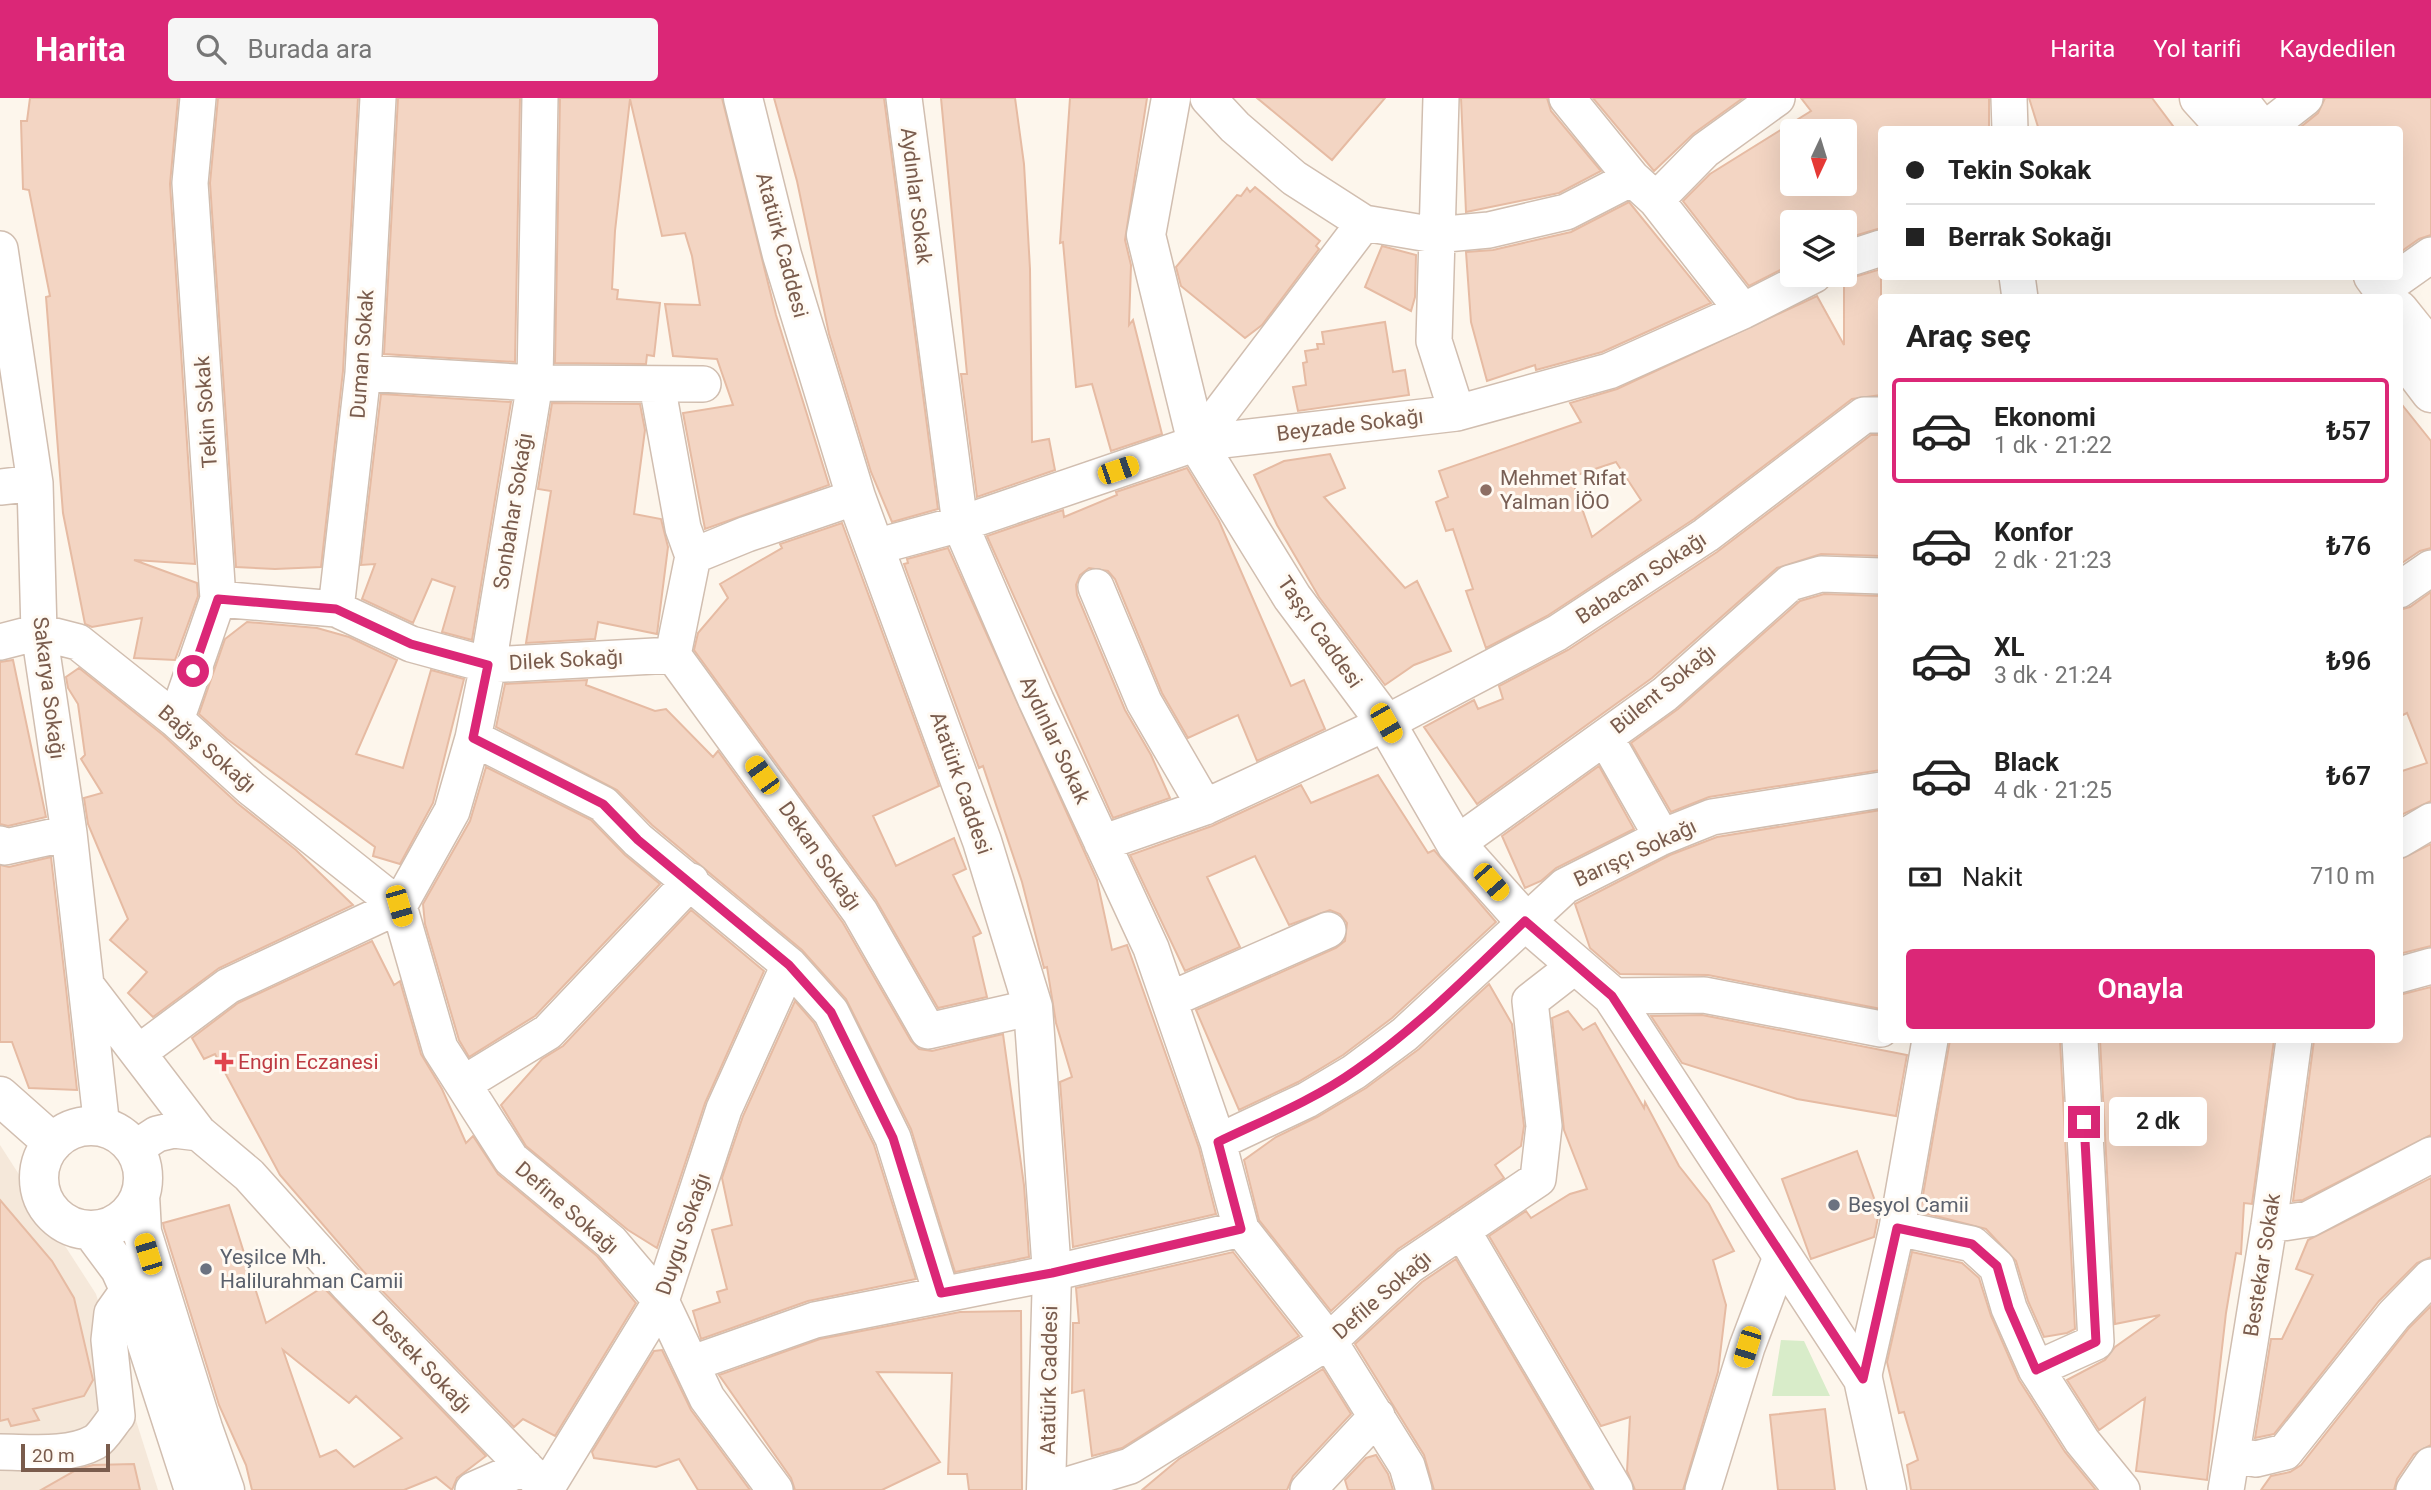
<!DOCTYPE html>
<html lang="tr">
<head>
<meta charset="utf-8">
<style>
  :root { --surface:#fff; --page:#f6f6f6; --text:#222; --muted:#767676; --line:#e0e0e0; --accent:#db2777 }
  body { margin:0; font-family:Roboto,sans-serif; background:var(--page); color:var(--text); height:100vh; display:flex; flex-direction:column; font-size:26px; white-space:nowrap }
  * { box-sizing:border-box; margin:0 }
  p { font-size:23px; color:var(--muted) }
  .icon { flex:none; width:38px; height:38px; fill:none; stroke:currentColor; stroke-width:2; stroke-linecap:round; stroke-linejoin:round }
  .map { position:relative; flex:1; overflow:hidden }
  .sheet { position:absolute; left:1878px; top:196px; width:525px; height:749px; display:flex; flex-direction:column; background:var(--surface); border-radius:7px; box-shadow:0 7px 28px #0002 }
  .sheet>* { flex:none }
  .top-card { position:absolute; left:1878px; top:28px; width:525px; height:154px; border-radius:7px; box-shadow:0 7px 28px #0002; display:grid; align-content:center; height:154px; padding:0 28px; background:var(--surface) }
  .needle { width:46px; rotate:184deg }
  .tools { position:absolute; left:1780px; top:21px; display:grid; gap:14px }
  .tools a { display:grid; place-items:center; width:77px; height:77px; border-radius:7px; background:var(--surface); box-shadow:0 7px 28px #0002; font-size:35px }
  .scale { position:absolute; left:21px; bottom:18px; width:89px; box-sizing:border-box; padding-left:7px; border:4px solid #7a5c4d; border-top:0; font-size:19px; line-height:24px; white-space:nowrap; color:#7a5c4d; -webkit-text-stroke:5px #fffaf3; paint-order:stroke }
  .end { position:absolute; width:32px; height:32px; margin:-16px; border:9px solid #db2777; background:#fff; box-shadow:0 0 0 4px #fff }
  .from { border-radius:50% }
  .bubble { position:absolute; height:49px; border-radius:7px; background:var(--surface); box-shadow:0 7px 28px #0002; font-size:23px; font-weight:600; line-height:49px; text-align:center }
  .car { position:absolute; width:21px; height:42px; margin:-21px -10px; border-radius:9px; box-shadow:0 0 5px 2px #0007; background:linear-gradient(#f5c518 24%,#345 0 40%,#f5c518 0 76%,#345 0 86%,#f5c518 0) }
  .top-card b { display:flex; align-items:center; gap:24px; height:66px; font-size:26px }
  .top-card b+b { border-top:2px solid var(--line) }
  .top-card i { width:18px; height:18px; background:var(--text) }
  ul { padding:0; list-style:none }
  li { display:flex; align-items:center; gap:21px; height:105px; margin:0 14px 10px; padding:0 14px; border:4px solid transparent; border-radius:7px }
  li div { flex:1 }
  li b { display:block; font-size:26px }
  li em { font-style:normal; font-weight:600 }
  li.active { border-color:var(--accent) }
  li>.icon { width:63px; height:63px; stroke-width:1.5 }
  h2 { padding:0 28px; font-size:32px; line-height:84px }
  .pay { display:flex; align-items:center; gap:18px; height:77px; padding:0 28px; font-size:26px }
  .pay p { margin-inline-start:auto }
  .primary-button { display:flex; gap:14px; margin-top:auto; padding:14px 28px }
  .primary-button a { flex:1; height:80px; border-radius:7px; background:var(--accent); color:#fff; font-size:28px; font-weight:600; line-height:80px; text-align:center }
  header { display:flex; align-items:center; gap:42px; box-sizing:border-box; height:98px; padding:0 35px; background:var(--accent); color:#fff }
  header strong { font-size:33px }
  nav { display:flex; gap:38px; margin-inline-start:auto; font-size:24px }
  .search { width:490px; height:63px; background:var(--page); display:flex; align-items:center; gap:18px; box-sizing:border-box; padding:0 24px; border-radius:7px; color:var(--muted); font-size:26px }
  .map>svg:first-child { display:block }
  .residential { fill:#f5e8da }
  .green { fill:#d8ecc9 }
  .building { fill:#f3d5c3; stroke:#e6bba3; stroke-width:2; fill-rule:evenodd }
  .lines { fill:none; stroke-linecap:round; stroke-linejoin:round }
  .minor-casing { stroke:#d1beb0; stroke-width:38 }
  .tertiary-casing { stroke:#d1beb0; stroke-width:41 }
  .secondary-casing { stroke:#d6c0b0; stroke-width:41 }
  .minor { stroke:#fff; stroke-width:35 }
  .tertiary { stroke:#fff; stroke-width:38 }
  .secondary { stroke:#fff; stroke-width:38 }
  .route { stroke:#db2777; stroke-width:9 }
  .education-dot { fill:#8d6e63; stroke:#fffaf3; stroke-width:2.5 }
  .health-dot { fill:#e0444e; stroke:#fffaf3; stroke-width:2.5 }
  .worship-dot { fill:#6b7280; stroke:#fffaf3; stroke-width:2.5 }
  .labels { text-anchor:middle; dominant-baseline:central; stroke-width:6; stroke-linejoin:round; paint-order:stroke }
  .street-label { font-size:21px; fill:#7a5c4d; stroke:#fffaf3 }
  .education-label { font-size:21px; fill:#785e54; stroke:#fffaf3; text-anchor:start }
  .health-label { font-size:21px; fill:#be3a42; stroke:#fffaf3; text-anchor:start }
  .worship-label { font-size:21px; fill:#5b616d; stroke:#fffaf3; text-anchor:start }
</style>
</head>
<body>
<header>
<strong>Harita</strong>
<div class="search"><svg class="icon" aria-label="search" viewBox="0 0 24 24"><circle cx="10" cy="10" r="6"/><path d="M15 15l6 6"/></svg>Burada ara</div>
<nav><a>Harita</a><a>Yol tarifi</a><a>Kaydedilen</a></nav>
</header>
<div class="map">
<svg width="2431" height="1392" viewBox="0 0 2431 1392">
  <rect width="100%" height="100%" fill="#fdf6ec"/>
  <path class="residential" d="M0,1047l96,149 62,196h-158z"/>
  <path class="green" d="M1781,1242l23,1 26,55h-58z"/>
  <path class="building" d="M30,0h148l-8,86 25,380 -61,-4 63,23 1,13 -23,64 -41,-2 8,-40 -50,9 -7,-3 -22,-111 -17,-216 4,-1 -21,-106 -6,-1 -2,-68h6z
    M218,0h140l-15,273 -22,196 -46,2 -39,-2 -26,-384z
    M398,0h122l-5,264 -131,-8z
    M560,0h162l54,217 53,170 -124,44 -22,-116 50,-8 -16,-46 -44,-3 -8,-52 35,1 -8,-49 -7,-23 -23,3 -32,-137 -15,132 -3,58 6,1 -1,9 43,4 -6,53 -7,-1 -1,9 -91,-1z
    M774,0h110l54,411 -46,13 -21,-50 -42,-138 -32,-153z
    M941,0h74l9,66 6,105 2,173 17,-3 6,31 -78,27 -16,-123h6z
    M1070,0h77l-22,142 6,25 -2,60 4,-5 29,114 -51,17 -19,-67 -16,3 -13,-145 -3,1z
    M1257,0h128l-53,62z
    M1461,0h86l4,13 50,60 -42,22 -93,19z
    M1593,0h150l-50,36 -39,37z
    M1801,0h188v32h-108v98l-37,11v-17h-52v42l-43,22 -66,-85 27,-27 101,-63zM1792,33h52v53h-52z
    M2029,0h123l24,32h-137z
    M2325,0h106v137l-12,4 -20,14v-123h-102l21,-17z
    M1255,89l65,54 -4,5 3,3 -57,76 -17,13 -64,-52 -5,-19 61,-72 4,1 6,-8 3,4z
    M1629,104l82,101 -109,49 -66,18 -1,-5 -48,16 -16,-59 -5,-70 27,-2 78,-18z
    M1382,148l34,9 -1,42 -4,14 -46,-24z
    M1881,171v126l-29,4 -158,120 -147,97 -61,32 -20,-57 7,-2 -20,-60 -7,2 -10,-29 12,-5 -9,-26 142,-49 -11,-19 47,-14 200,-93 27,49v-65zM1616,364l25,38 -49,37 -21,-60z
    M1385,224l8,50 12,-2 4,25 -111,16 -5,-24 13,-2 -3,-22 4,-1 -2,-11 13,-2 -1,-5h7l-2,-12z
    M381,296l130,8 -39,238 -30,-8 13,-45 -23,-8 -19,44 -51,-24 13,-35 -14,1z
    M2399,303l32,40v107l-11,3 -21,14z
    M552,305l88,1 5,26 -11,84 27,5 7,28 -11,87 -59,-12 -3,17 -69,4 25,-152 -13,-2z
    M1871,337h10v121l-60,-2 -44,14 -125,110 -175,126 -53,-77 50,-27 4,9 25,-10 -4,-13 69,-36 149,-98z
    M1330,356l15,34 -21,9 81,91 12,-7 34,70 -37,14 -29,20 -66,-88 -42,-72 -23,-50 30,-14z
    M1187,370l32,53 72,165 13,-6 21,49 -68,32 -19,-46 -50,23 -26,-45 -47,-114 -7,-8 -19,-3 -9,7 -4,10 1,10 48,115 26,45 19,43 -57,20 -126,-282 76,-26 1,7 53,-22 -1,-3z
    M842,425l97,263 -66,30 23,50 58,-28 12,31 -13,6 28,58 -8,4 14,60 -49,11 -62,-108 -182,-250 4,-17 30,-35 -8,-14 62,-36 -2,-4z
    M948,450l149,332 15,70 15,-5 72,203 17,66 -143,33 -13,-165 12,-5 -16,-54 -9,-56 -3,1 -22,-86 -39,-116 -4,2 -75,-204 4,-1 -1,-4z
    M2431,494v209l-32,15v-44l28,-9 -20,-50 -8,4v-107l11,-3z
    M1824,496l57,2v174l-172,27 -38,15 -40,-69 47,-34 122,-108z
    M247,524l70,6 32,9 48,23 -41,94 47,14 28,-98 33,9 -31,124 -33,61 -27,-8 2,-9 -148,-108 -28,-25 26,-75z
    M13,562l33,157 -38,9 -8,-2v-162z
    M79,570l84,67 74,68 59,47 57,55 -134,63 -66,49 -25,-24 19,-21 -37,-32 18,-21 -40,-95 -4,-26 18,-5 -21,-34 4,-4 -7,-51 -10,-16 -2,-11z
    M587,582l-1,5 69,26 11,-2 47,48 5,-6 125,172 68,118 8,8 13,2 71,-17 21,151 5,72 -74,15 -44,-143 -65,-130 -44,-49 -150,-125 -35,-35 -121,-63 9,-43z
    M1599,668l35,63 -78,39 -15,13 -16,7 -23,-52z
    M486,669l105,53 34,35 35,29 -125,132 -66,41 -10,-17 -34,-116 -2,-20 47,-83z
    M1378,677l50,78 6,-3 62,72 -104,96 -49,37 -45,27 -59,28 -43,-100 140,-62 9,-7 2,-18 -7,-9 -10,-4 -41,15 -34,-69 -48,21 33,70 -55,24 -55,-116 82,-29 89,-41 10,18z
    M1881,712v199l-173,-34 -88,-1 -30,-26 -15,-44 95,-49 47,-18z
    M2431,746v102l-32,8v-94z
    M51,759l15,131 11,102 -48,-2 -17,-46h-12v-177l9,2z
    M691,812l73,61 -59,132 -48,145 -29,-18 -102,-84 -25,-41 41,-46 21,-13z
    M372,843l22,44 6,-4 21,73 21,35 24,54 7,-7 25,38 99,82 39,47 -81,133 -32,-17 -9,8 -151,-156 -83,-96 -65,-121 -11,5 -12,-21 46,-35z
    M1489,886l23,40 12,102 -3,20 -26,19 9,13 -106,71 -67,62 -72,-91 -15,-60 32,-23 41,-20 49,-29 53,-39z
    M2431,889v148l-128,65 -10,1 21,-161h85v-45z
    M795,903l19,22 60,122 42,134 -108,22 -107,38 -8,-28 27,-9 -3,-10 10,-3 -15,-59 20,-5 -10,-47 21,-62z
    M1568,913l15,19 12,-7 49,85 1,-6 34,64 30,38 25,47 -21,9 13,45 -8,67 -35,118h-48l-8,-19 3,-54 -29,9 -112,-190 37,-25 5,7 39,-24 17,-5 -23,-59 -12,-112z
    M1702,917l205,40 -11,61 -99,-17 -115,-36 -31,-47z
    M1950,942h110l15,289 -8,4 -23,4 -16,-36 -12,-40 -30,-32 -66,-17z
    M2100,942h174l-22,164 -8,-1 -3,51 -5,-1 -10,60 -19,167 -71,-9 9,-73 -46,32 -32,-50 38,-20 10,-13 45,-32 -45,9z
    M1857,1053l22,61 -5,25 -63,22 -29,-80z
    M2431,1080v79l-14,6 -38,38 -105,133 -19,4 16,-99h11l31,-64 -17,-6 12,-29z
    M0,1102l52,61 22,37 19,82 -9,16 -51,13 6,11 -28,6 -3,-7 -8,2z
    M229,1107l37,118 57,-36 163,169 -29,22 -5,12 -16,-13 -32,13h-152l-6,-25 -27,-60 -55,-177 -1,-5zM283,1252l66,53 7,-7 46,42 -48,29 -18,-17 -16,7z
    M1233,1154l66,84 -177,112 -30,8 -8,-66 -12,3 1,-70h6l-3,-35z
    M1912,1154l50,11 17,15 12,38 28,64 46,72 31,38h-185l-4,-25 11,-5 -14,-48 -5,1 -12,-51z
    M1456,1161l136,231h-158l-10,-35 -69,-111 67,-62z
    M2431,1208v139l-17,9 -17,25 -3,11h-133l10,-14 19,-4 11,-7 108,-137z
    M1021,1213l1,179h-53l-2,-16h-19l4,-101 -75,-1 63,90 -58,28h-87l-4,-12 -72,-103 101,-36 140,-27z
    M662,1252l29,60 59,80h-52l-19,-31 -23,8 -62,-9 -2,-6 62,-101z
    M1323,1271l28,45 -58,62 -6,14h-145l37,-31z
    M1825,1311l10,81h-57l-8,-75z
    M1376,1357l12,19 5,16h-45l-3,-10 21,-22z
    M134,1366l6,26h-99l37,-21 15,-4z"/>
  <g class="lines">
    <g class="minor-casing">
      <path id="minor" d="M904,0l56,426 76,176 115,248 67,194 23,87 88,112 78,125 7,24
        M1208,0l27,29 59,51 70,45 71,12 54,-5 77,-18 66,-34
        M1441,0l-7,243 23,72
        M1567,0l65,80 24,22 87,111
        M2009,0l1,32
        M2264,32l41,-32
        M1656,102l49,-50 72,-52
        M0,151l35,234 4,149 30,201 33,295
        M1844,162l37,-12
        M2017,178l3,22
        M2383,191l48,-34
        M363,275l172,10 168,1
        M657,287l26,143 10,28
        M1197,345l167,-220
        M0,389l35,-4
        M856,399l-109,37 -54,22 -20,99 187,257 68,119 105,-24
        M875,449l85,-23 237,-81 260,-30 152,-42 134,-60 71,-36
        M1096,489l48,115 61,105
        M2399,492l32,-22
        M218,501l118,10 75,35 77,21 185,-10
        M336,511l27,-236 15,-275
        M0,544l39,-10 39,10 98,78 75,68 148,118
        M176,622l42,-121 -28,-416 8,-85
        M1605,639l57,100
        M473,640l130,66 35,36 151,125 42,47 62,126 48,155
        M2399,742l32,-19
        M1102,745l103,-36 181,-84 171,-90 149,-98 158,-120h17
        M0,746l5,3 64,-14
        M1456,746l209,-150 125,-111 31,-9 60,2
        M399,808l53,-95 21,-73 15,-73 47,-282 5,-285
        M399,808l41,142 23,36 48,75 100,83 50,59 46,97 68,92
        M2399,877l32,-9
        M86,887l113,148
        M1612,898l92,-1 177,34
        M1169,902l159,-70
        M138,955l90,-67 171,-80
        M463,986l85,-52 143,-151
        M1218,1044l89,-42 47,-28 51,-38 160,-148 97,-49 50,-20 169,-27
        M134,1051l23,-15 17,-4 25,3 50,42 99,110 199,205
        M2269,1127l40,-6 122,-64
        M1897,1130l75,16 25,23 12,41 27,61 46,72 40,49
        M1462,1132l153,260
        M693,1265l122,-43 237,-47 189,-44
        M2036,1271l60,-27 -16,-302
        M1863,1281l34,-151 33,-188
        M0,1354c30,0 68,5 95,-10 8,-5 15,-18 22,-26l-8,-76 3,-27 17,-24
        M2232,1357l24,4 29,-7 109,-137 37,-38
        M546,1391l115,-188 63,-192 65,-144
        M473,1392l52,-23
        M1051,1392l79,-24 199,-125 80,-75 129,-87 6,-53 -14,-125 45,-35
        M1308,1392l69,-74
        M1703,1392l44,-143 34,-90
        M2226,1392l43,-265 25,-185
        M2414,1392l17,-25"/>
    </g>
    <g class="tertiary-casing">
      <path id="tertiary" d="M743,0l39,157 74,242 126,344 51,166 19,266 -6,217
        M1171,0l-25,137 51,208 95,154 94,126 70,121 69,77 87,75 251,383 24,111
        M0,998l53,47
        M39 1080a52 52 0 1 1 104 0a52 52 0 1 1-104 0Z
        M140,1097l2,37 61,196 22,62
        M91,1132l29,39 9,20 65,201"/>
    </g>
    <g class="secondary-casing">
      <path id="secondary" d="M2199,0l29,32
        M2237,0l25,32
        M2373,178l16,22
        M2399,212l32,40
        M2399,253l32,42"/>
    </g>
    <use href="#minor" class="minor"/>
    <use href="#tertiary" class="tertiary"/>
    <use href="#secondary" class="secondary"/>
  </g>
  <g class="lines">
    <path class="route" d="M193,573l25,-72 118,10 75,35 77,21 -15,73 130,66 35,36 151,125 42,47 62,126 48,155 111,-20 189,-44 -23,-87c46,-22 96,-42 138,-72 62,-43 115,-97 169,-149l87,75 251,383 34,-151 75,16 25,22 12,42 27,62 60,-28 -12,-220"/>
  </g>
  <circle class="education-dot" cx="1486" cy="392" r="7"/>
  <path class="health-dot" d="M220.5 953.5h7v7h7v7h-7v7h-7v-7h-7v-7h7z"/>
  <g class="worship-dot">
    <circle cx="1834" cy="1107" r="7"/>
    <circle cx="206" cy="1171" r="7"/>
  </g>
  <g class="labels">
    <g class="street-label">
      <text transform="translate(916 98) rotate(83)">Aydınlar Sokak</text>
      <text transform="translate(782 147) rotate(75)">Atatürk Caddesi</text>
      <text transform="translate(362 256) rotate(-86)">Duman Sokak</text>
      <text transform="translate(206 314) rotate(-94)">Tekin Sokak</text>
      <text transform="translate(1350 327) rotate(-7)">Beyzade Sokağı</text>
      <text transform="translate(513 413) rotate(-81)">Sonbahar Sokağı</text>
      <text transform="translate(1641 480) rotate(-33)">Babacan Sokağı</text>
      <text transform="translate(1320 534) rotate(55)">Taşçı Caddesi</text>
      <text transform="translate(566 562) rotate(-3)">Dilek Sokağı</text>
      <text transform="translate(49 590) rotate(83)">Sakarya Sokağı</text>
      <text transform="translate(1663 591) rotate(-39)">Bülent Sokağı</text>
      <text transform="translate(1055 642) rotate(65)">Aydınlar Sokak</text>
      <text transform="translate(207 651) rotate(41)">Bağış Sokağı</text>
      <text transform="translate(961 685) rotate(71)">Atatürk Caddesi</text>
      <text transform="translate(1635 755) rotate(-25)">Barışçı Sokağı</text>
      <text transform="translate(820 758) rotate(55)">Dekan Sokağı</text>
      <text transform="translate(567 1110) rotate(41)">Define Sokağı</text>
      <text transform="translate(683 1136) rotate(-71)">Duygu Sokağı</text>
      <text transform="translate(2262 1167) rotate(-81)">Bestekar Sokak</text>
      <text transform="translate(1382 1197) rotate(-41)">Defile Sokağı</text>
      <text transform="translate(422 1264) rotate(46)">Destek Sokağı</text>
      <text transform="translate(1049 1282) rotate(-89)">Atatürk Caddesi</text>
    </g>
    <g class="education-label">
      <text x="1500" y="380">Mehmet Rıfat<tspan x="1500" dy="24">Yalman İÖO</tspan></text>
    </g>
    <g class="health-label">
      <text x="238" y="964">Engin Eczanesi</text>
    </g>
    <g class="worship-label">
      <text x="1848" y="1107">Beşyol Camii</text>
      <text x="220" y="1159">Yeşilce Mh.<tspan x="220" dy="24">Halilurahman Camii</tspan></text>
    </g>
  </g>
</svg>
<div class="tools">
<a><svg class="needle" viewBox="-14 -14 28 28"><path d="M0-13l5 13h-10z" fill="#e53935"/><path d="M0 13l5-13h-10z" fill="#767676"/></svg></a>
<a><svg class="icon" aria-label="layers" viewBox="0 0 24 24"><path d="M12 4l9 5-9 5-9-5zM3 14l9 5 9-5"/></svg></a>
</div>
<div class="scale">20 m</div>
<i class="end from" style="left:193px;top:573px"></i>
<i class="end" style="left:2084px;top:1024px"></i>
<div class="bubble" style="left:2109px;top:999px;width:98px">2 dk</div>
<i class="car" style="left:1118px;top:372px;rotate:71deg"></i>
<i class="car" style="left:1386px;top:625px;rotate:150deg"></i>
<i class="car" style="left:762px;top:677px;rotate:324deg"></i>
<i class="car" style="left:1491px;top:784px;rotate:139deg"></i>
<i class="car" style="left:399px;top:808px;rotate:164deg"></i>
<i class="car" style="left:148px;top:1156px;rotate:343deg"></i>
<i class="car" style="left:1747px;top:1249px;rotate:197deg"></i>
<div class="top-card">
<b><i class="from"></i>Tekin Sokak</b>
<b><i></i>Berrak Sokağı</b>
</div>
<section class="sheet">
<h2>Araç seç</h2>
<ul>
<li class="active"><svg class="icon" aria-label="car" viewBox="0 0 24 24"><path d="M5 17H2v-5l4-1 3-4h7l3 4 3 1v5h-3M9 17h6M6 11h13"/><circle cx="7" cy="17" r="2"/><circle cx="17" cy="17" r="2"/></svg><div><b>Ekonomi</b><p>1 dk · 21:22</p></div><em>₺57</em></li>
<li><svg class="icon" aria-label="car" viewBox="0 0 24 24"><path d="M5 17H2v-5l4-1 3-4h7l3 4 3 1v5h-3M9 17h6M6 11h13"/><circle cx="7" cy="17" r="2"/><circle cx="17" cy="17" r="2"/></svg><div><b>Konfor</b><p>2 dk · 21:23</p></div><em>₺76</em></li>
<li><svg class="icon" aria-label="car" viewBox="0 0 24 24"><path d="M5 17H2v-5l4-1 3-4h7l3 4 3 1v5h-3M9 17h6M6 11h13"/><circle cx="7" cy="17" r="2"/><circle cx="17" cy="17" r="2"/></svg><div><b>XL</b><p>3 dk · 21:24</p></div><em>₺96</em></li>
<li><svg class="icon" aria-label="car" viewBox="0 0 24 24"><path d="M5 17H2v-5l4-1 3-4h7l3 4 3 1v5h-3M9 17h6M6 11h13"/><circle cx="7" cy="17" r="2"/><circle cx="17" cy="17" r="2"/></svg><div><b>Black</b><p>4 dk · 21:25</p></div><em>₺67</em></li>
</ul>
<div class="pay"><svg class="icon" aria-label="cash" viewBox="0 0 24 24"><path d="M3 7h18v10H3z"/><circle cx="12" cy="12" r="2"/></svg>Nakit<p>710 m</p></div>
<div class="primary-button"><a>Onayla</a></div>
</section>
</div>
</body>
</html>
